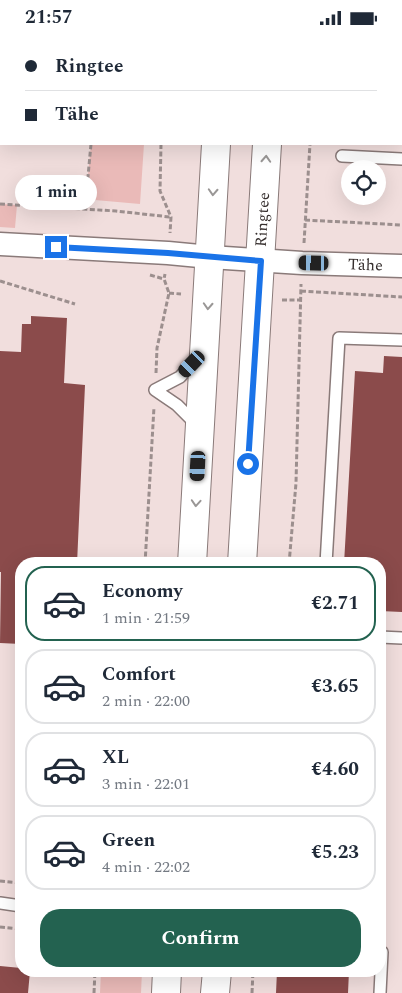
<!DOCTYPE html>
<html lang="en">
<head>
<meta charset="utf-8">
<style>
  :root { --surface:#fff; --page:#f2f2f3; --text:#1f2937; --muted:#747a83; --line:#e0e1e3; --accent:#236250 }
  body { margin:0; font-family:Spectral,serif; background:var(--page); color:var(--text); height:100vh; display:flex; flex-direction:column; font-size:19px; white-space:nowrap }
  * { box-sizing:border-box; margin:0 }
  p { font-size:16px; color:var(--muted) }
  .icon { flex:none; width:28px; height:28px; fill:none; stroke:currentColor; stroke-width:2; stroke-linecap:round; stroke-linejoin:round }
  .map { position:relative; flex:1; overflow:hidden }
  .details { position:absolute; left:15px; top:522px; width:371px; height:420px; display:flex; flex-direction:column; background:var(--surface); border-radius:20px; box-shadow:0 5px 20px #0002 }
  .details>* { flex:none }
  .guide { position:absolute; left:0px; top:0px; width:402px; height:110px; box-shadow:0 5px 20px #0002; display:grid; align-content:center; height:110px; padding:0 25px; background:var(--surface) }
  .tools { position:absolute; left:341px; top:125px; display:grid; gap:10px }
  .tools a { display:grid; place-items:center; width:45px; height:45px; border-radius:50%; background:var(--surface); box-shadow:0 5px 20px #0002; font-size:25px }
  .end { position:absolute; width:22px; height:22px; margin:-11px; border:6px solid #1a73e8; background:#fff; box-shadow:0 0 0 2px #fff }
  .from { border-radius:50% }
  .bubble { position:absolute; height:35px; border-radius:18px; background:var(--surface); box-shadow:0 5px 20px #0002; font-size:16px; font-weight:700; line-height:35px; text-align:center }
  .car { position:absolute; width:15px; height:30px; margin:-15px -8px; border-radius:6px; box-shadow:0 0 4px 1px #0007; background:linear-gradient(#222 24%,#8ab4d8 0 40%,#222 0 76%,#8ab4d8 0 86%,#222 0) }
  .guide b { display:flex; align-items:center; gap:18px; height:48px; font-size:19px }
  .guide b+b { border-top:1px solid var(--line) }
  .guide i { width:12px; height:12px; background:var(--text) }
  ul { padding:9px 0 0; list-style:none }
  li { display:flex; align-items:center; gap:15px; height:75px; margin:0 10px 8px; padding:0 15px; border:2px solid var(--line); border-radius:20px }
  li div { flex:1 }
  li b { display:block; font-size:19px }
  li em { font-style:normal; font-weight:700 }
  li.active { border-color:var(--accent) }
  li>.icon { width:45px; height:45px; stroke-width:1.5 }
  .action { display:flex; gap:10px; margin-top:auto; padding:10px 25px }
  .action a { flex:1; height:58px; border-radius:20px; background:var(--accent); color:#fff; font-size:20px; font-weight:700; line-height:58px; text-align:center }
  .status { display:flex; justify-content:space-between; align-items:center; height:35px; padding:0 25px; background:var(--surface); direction:ltr }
  .status svg { height:14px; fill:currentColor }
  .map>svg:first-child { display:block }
  .green { fill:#eabab8 }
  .building { fill:#8b4b4b }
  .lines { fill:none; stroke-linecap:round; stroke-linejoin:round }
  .lane-casing { stroke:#8a7a79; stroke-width:14 }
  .street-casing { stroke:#8a7a79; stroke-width:25 }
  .secondary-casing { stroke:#8a7a79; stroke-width:30 }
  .path { stroke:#9c8f8e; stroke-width:3; stroke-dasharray:5 2.5; stroke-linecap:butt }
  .lane { stroke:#fff; stroke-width:11 }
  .street { stroke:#fff; stroke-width:22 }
  .secondary { stroke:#fff; stroke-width:28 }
  .oneway { stroke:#9a9796 }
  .route { stroke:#1a73e8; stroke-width:6 }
  .labels { text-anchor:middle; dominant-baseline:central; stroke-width:5; stroke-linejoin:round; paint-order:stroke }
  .street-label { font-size:16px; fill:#362f2e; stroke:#feebeb }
</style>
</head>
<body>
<div class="status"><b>21:57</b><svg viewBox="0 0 49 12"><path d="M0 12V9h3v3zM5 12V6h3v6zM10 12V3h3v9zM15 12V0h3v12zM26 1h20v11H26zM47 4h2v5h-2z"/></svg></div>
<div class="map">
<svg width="402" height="958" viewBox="0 0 402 958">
  <rect width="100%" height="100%" fill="#f1dedd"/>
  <path class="green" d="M91,109h53l-4,60 -45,-4 -9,-5z
    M0,169l17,1 -2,23 -15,-1z
    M101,936h41l-1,22h-41z"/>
  <path class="building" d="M31,281l36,2 -3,65 21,2 -8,179h-56v80l-21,-1 1,-71h-1v-221l21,1 1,-28h9z
    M384,321l18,1v255l-22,-1v-47h-36l11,-193 28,2z
    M0,931l21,2v3h9l-2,22h-28z
    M277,936h72l-1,22h-72z"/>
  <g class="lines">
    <g class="lane-casing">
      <path id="lane" d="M192,0l10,1
        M342,121l60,3
        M196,389l-19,-19 -22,-15 25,-13 20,-22
        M326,529l13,-226 63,2
        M380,602l22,1
        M0,868l21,3
        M380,958l2,-41"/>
    </g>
    <g class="street-casing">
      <g id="street">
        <path id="s1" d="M0,209l168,9 42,4 92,6 100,3"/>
      </g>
    </g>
    <g class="secondary-casing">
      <g id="secondary">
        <path d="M223,1v-1"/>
        <path d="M271,1v-1"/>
        <path d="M192,529l24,-420"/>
        <path id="s2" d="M242,529l25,-420"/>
        <path d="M166,958l1,-22"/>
        <path d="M215,958l2,-22"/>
      </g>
    </g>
    <path class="path" d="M98,1v-1
      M164,1v-1
      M316,1v-1
      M161,109l-1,47 11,26 -1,16
      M0,169l116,7 54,6
      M85,174l6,-65
      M305,185l97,5
      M304,208l6,-99
      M150,240l14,4
      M0,246l75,23
      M301,256l101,6
      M169,258l12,1
      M282,265h19
      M156,338l1,-25 12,-55 -5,-14 1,-5
      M145,529l9,-157
      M289,529l7,-81 5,-199
      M0,846l21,2
      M0,892l21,2
      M94,958l1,-22
      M252,958l1,-22"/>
    <use href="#lane" class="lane"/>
    <use href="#street" class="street"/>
    <use href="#secondary" class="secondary"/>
  </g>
  <defs><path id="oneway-chevron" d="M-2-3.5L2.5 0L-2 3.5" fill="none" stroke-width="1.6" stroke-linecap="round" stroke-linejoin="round" transform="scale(1.25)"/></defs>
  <g class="oneway">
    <use href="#oneway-chevron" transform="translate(266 124) rotate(-87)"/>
    <use href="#oneway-chevron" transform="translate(213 157) rotate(93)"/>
    <use href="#oneway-chevron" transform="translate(208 271) rotate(93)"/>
    <use href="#oneway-chevron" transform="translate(196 468) rotate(94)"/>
  </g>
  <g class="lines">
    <path class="route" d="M56,212l112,6 93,8 -13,203"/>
  </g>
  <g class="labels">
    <g class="street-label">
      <text stroke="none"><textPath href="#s2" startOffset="345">Ringtee</textPath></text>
      <text stroke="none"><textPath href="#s1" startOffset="366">Tähe</textPath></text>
    </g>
  </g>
</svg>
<div class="tools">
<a><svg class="icon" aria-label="locate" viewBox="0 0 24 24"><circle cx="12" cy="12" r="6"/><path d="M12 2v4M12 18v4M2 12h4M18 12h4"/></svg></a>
</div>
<i class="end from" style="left:248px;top:429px"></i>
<i class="end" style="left:56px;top:212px"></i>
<div class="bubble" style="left:15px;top:140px;width:82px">1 min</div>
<i class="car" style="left:314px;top:228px;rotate:271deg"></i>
<i class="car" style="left:192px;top:329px;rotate:224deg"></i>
<i class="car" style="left:198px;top:431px;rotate:183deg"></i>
<div class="guide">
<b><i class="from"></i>Ringtee</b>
<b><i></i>Tähe</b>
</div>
<section class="details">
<ul>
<li class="active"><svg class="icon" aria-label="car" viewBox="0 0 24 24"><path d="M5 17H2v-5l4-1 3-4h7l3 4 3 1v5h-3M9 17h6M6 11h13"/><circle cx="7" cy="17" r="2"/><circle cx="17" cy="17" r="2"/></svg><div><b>Economy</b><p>1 min · 21:59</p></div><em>€2.71</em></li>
<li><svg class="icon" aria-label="car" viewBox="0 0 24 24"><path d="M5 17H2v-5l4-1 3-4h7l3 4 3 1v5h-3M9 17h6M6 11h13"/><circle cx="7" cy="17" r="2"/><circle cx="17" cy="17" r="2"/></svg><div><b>Comfort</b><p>2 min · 22:00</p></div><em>€3.65</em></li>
<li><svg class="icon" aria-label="car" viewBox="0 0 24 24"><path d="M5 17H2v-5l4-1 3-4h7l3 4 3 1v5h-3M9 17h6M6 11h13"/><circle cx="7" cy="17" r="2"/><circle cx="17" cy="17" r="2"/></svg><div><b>XL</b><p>3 min · 22:01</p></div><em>€4.60</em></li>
<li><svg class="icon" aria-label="car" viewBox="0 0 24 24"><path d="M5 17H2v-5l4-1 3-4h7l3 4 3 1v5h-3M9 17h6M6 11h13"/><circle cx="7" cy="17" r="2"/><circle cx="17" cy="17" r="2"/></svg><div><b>Green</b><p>4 min · 22:02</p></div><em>€5.23</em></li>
</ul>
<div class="action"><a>Confirm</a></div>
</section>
</div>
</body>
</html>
